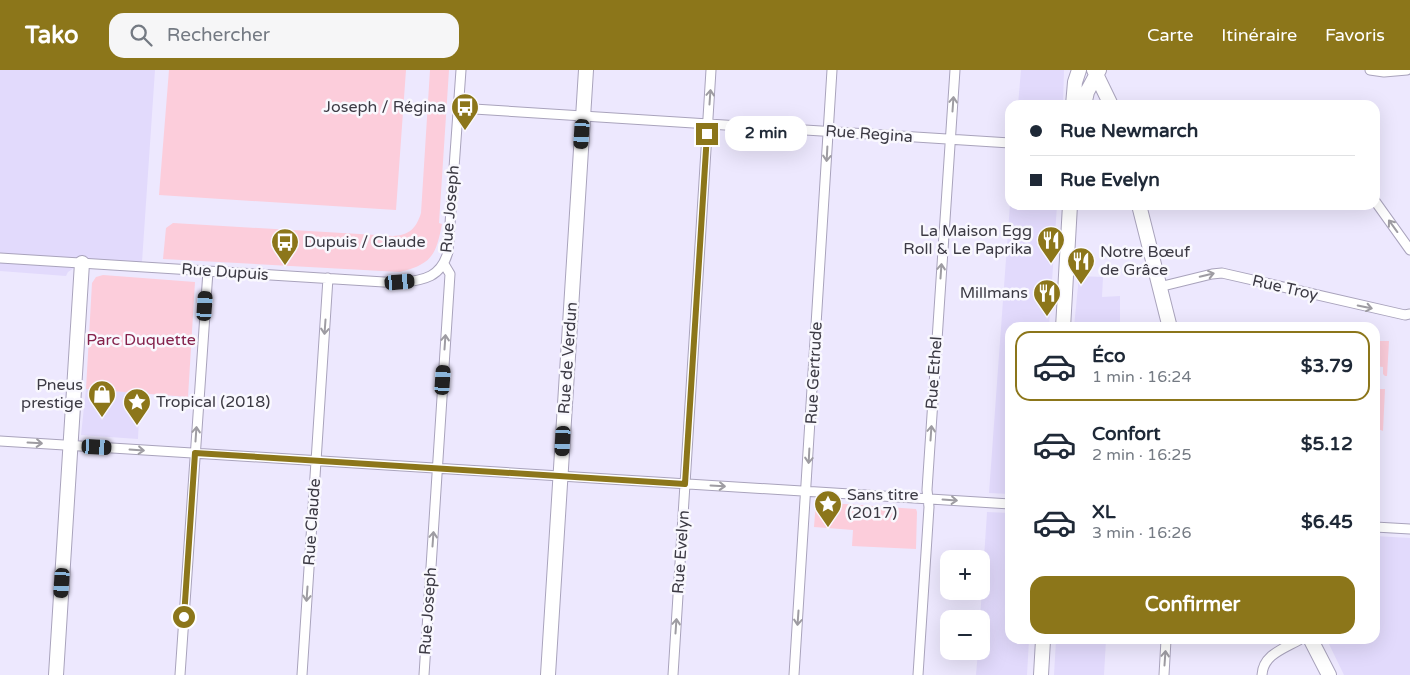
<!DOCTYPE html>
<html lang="fr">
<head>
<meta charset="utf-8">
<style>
  :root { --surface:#fff; --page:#f6f6f7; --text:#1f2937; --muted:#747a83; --line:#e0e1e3; --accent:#8c761a }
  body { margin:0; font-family:"Varela Round",sans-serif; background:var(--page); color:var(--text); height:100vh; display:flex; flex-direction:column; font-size:19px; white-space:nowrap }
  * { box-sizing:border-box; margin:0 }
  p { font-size:16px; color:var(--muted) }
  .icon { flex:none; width:28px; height:28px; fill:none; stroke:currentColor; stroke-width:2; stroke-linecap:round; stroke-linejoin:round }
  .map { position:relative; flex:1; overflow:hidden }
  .details { position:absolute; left:1005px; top:252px; width:375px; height:322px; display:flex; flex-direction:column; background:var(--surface); border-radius:15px; box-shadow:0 5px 20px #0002 }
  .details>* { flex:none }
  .guide { position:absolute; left:1005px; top:30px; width:375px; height:110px; border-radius:15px; box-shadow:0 5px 20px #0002; display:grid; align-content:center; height:110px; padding:0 25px; background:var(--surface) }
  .controls { position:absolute; left:940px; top:480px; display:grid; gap:10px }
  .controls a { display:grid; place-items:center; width:50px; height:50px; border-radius:10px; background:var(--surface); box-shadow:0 5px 20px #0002; font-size:25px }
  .end { position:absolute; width:22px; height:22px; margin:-11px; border:6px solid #8c761a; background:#fff; box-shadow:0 0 0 2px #fff }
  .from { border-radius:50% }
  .bubble { position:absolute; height:35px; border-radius:15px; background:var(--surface); box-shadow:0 5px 20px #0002; font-size:16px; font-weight:700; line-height:35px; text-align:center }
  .car { position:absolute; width:15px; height:30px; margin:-15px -8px; border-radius:6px; box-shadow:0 0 4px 1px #0007; background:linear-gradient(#222 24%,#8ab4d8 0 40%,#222 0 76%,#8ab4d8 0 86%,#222 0) }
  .guide b { display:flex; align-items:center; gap:18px; height:48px; font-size:19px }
  .guide b+b { border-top:1px solid var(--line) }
  .guide i { width:12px; height:12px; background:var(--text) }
  ul { padding:9px 0 0; list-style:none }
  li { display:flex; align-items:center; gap:15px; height:70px; margin:0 10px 8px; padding:0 15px; border:2px solid transparent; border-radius:15px }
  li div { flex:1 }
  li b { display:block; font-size:19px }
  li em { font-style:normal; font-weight:700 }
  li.selected { border-color:var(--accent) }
  li>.icon { width:45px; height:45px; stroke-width:1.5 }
  .cta { display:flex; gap:10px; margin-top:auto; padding:10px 25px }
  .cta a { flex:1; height:58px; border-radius:15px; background:var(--accent); color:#fff; font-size:20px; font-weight:700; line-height:58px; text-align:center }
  header { display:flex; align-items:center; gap:30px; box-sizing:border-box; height:70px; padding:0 25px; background:var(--accent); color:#fff }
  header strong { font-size:24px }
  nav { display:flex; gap:28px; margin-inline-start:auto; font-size:18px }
  .search { width:350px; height:45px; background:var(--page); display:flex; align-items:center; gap:12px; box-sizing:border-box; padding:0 18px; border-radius:15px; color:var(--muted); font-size:19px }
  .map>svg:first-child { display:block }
  .built { fill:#e2dafc }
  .green { fill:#fccddb }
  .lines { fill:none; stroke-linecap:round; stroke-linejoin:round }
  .street-casing { stroke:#a9a3bc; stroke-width:11 }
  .secondary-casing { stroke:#a9a3bc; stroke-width:16 }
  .street { stroke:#fff; stroke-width:9 }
  .secondary { stroke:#fff; stroke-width:14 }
  .oneway { stroke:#9e9ca2 }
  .route { stroke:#8c761a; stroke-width:6 }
  .labels { text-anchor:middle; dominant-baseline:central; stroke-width:5; stroke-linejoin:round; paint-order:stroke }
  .poi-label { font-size:16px; fill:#3c3a44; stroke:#f9f8fe; text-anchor:end }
  .street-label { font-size:16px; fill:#3c3a44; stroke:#f9f8fe }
  .park-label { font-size:16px; fill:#85214b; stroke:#f9f8fe }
</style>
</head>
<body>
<header>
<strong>Tako</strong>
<div class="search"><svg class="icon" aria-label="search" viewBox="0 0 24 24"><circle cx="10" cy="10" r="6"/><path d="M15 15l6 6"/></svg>Rechercher</div>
<nav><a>Carte</a><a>Itinéraire</a><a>Favoris</a></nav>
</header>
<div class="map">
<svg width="1410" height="605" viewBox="0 0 1410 605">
  <rect width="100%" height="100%" fill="#ede8fe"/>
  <path class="built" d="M0,0h155l-13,192 -60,1 -14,9 -2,4 -66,-5z
    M1021,0h43l-1,35h-45z
    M1010,134l47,1 -8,122 -39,1v166l-21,-1z
    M1079,206l24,1 -1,20 18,-1v31h-46z
    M86,319l54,4 -2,46 -57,-4z
    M987,442l23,1v127h19l-2,35h-51l2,-24h3l-1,-32z
    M1375,466l35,2v137h-66l-17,-35h48z
    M1056,570h50l-2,35h-50z"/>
  <path class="green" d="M169,0h237l-10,140 -237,-15z
    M430,0h19l-10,153 3,1c-6,31 -10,40 -42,48l-237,-13 3,-31 7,-5 220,13c16,-1 23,-7 28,-23z
    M103,205l92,7 -7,115 -102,-8 6,-106 4,-6z
    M1375,262l3,1 1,8h10l-2,35h-2l-2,-2v-7l-8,-1z
    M1375,319h10l-2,42 -5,-2v-9h-3z
    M816,432l100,7 1,3 -1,37 -64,-3 1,-16 -39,-3z"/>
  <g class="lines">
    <g class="street-casing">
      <path id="street" d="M1370,0l14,2 23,-2
        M458,38l552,35
        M1375,131l35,49
        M0,188l400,25c25,-3 41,-6 48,-31l13,-182
        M1159,217l53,-13 10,-1 183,42 5,-1
        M0,371l1010,63
        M1375,457l35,2
        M180,605l28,-404
        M302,605l26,-397
        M424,605l26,-401 -6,-10
        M673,605l38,-605
        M794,605l38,-605
        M918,605l11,-168 -2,-17 28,-420
        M1164,605l2,-35
        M1262,605c1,-20 21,-26 37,-35"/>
    </g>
    <g class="secondary-casing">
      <path id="secondary" d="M1094,0l17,35
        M1073,35l2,-23 4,-12
        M1084,35l3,-13 12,-22
        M1139,135l31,123
        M1063,258l7,-123
        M1311,570l18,35
        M56,605l26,-412
        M548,605l38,-605
        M1041,605l2,-35"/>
    </g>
    <use href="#street" class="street"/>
    <use href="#secondary" class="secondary"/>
  </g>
  <defs><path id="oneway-shaft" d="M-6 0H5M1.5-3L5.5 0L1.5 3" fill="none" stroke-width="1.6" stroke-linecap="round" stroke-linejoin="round" transform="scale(1.25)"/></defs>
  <g class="oneway">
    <use href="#oneway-shaft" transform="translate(710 27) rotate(-86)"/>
    <use href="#oneway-shaft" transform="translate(953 34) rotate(-86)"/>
    <use href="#oneway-shaft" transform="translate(827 84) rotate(93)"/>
    <use href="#oneway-shaft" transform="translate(1393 156) rotate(-126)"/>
    <use href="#oneway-shaft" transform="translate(941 201) rotate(-86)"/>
    <use href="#oneway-shaft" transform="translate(1207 205) rotate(-13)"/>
    <use href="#oneway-shaft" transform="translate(1365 237) rotate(12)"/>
    <use href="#oneway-shaft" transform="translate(325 257) rotate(94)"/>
    <use href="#oneway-shaft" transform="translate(445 272) rotate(-86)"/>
    <use href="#oneway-shaft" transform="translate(931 363) rotate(-86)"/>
    <use href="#oneway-shaft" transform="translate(196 364) rotate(-86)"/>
    <use href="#oneway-shaft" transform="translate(35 373) rotate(3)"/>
    <use href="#oneway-shaft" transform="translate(137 380) rotate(4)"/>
    <use href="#oneway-shaft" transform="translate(809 386) rotate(93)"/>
    <use href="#oneway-shaft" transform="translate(718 416) rotate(3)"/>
    <use href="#oneway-shaft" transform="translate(950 430) rotate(4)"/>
    <use href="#oneway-shaft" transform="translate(433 469) rotate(-86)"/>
    <use href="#oneway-shaft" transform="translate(307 524) rotate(94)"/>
    <use href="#oneway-shaft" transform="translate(798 548) rotate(94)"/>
    <use href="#oneway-shaft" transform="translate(676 556) rotate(-86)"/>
    <use href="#oneway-shaft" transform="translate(1165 588) rotate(-86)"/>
  </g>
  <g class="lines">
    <path class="route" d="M184,547l11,-164 490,31 22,-350"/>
  </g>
  <defs>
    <g id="bus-pin" transform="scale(1.4375)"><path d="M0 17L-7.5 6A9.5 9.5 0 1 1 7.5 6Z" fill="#8c761a" stroke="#f9f8fe"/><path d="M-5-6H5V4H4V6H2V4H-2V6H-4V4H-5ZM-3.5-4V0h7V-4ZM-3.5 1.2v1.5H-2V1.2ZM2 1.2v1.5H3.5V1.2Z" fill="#fff"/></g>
    <g id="restaurant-pin" transform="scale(1.4375)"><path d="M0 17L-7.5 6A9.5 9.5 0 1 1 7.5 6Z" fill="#8c761a" stroke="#f9f8fe"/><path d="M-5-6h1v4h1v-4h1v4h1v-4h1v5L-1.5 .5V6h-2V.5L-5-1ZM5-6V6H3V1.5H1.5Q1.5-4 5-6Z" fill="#fff"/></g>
    <g id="shop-pin" transform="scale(1.4375)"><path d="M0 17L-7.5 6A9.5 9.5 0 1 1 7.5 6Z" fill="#8c761a" stroke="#f9f8fe"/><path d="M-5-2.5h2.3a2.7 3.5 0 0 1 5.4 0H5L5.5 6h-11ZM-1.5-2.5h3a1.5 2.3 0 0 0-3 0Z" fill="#fff"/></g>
    <g id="sight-pin" transform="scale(1.4375)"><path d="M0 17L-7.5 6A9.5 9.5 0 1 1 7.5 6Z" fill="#8c761a" stroke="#f9f8fe"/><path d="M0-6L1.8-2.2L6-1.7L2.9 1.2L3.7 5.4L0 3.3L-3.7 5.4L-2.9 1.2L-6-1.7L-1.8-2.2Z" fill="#fff"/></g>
  </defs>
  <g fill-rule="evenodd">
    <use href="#bus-pin" x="465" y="37"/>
    <use href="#restaurant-pin" x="1051" y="170"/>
    <use href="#bus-pin" x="285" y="172"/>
    <use href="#restaurant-pin" x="1081" y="191"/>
    <use href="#restaurant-pin" x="1047" y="223"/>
    <use href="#shop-pin" x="102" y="324"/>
    <use href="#sight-pin" x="137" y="332"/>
    <use href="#sight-pin" x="828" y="434"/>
  </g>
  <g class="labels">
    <g class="poi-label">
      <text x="446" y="37">Joseph / Régina</text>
      <text x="1032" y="161">La Maison Egg<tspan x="1032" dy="18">Roll &amp; Le Paprika</tspan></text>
      <text x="304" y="172" text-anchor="start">Dupuis / Claude</text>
      <text x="1100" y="182" text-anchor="start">Notre Bœuf<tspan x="1100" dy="18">de Grâce</tspan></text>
      <text x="1028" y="223">Millmans</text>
      <text x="83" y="315">Pneus<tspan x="83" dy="18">prestige</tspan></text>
      <text x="156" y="332" text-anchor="start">Tropical (2018)</text>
      <text x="847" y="425" text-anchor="start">Sans titre<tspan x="847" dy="18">(2017)</tspan></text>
    </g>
    <g class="street-label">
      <text transform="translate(869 64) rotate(4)">Rue Regina</text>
      <text transform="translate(450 139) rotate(-85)">Rue Joseph</text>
      <text transform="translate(225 202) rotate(4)">Rue Dupuis</text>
      <text transform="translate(1285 218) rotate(13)">Rue Troy</text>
      <text transform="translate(568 288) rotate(-86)">Rue de Verdun</text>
      <text transform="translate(814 303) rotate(-87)">Rue Gertrude</text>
      <text transform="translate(934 303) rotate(-86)">Rue Ethel</text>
      <text transform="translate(312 452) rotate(-86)">Rue Claude</text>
      <text transform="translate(681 482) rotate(-86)">Rue Evelyn</text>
      <text transform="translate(428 541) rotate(-86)">Rue Joseph</text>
    </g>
    <g class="park-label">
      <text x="141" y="270">Parc Duquette</text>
    </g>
  </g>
</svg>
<div class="controls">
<a>+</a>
<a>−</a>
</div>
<i class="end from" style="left:184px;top:547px"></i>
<i class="end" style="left:707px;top:64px"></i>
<div class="bubble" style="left:725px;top:46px;width:82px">2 min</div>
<i class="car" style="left:582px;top:64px;rotate:184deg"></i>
<i class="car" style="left:400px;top:212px;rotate:85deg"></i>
<i class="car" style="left:205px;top:236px;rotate:4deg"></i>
<i class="car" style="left:443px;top:310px;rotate:4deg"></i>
<i class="car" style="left:563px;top:371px;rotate:183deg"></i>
<i class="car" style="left:97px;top:377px;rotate:93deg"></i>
<i class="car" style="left:62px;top:513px;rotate:184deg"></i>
<div class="guide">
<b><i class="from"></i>Rue Newmarch</b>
<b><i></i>Rue Evelyn</b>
</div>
<section class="details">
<ul>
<li class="selected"><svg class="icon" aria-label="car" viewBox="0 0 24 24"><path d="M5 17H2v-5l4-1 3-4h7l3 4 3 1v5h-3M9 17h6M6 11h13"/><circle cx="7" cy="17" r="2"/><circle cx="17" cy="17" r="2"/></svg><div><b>Éco</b><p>1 min · 16:24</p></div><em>$3.79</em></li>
<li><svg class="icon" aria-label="car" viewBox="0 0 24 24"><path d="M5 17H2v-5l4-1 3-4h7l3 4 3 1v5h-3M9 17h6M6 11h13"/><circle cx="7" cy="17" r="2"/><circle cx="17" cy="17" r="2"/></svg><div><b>Confort</b><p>2 min · 16:25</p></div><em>$5.12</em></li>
<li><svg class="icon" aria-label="car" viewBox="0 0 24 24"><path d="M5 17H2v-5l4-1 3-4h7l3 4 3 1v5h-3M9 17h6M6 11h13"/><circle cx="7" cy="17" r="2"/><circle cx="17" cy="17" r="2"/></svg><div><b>XL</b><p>3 min · 16:26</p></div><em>$6.45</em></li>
</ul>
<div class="cta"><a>Confirmer</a></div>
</section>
</div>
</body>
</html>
